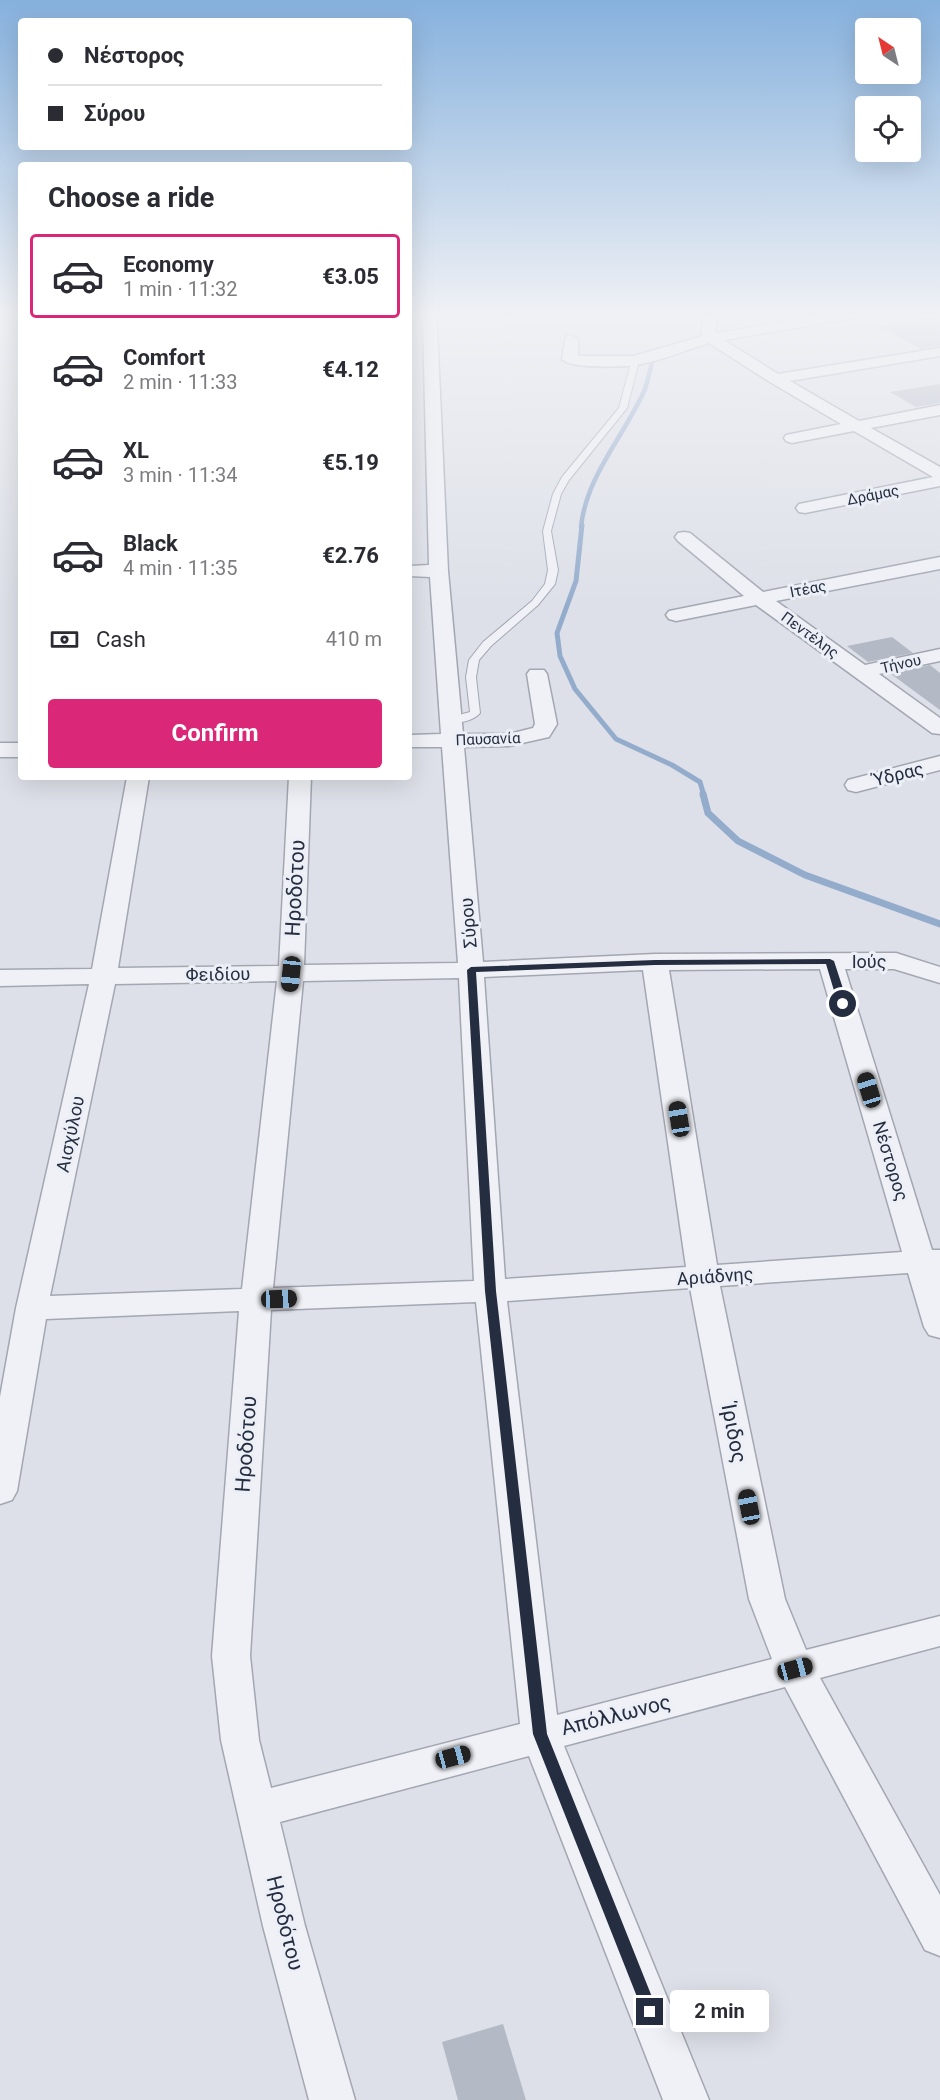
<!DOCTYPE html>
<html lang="en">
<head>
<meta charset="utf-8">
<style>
  :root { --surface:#fff; --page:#f2f2f3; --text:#2b2b33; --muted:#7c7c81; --line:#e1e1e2; --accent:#db2777 }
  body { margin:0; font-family:Roboto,sans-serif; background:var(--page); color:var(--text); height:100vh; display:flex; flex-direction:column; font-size:22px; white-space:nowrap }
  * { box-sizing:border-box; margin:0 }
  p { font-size:20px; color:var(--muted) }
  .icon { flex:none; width:33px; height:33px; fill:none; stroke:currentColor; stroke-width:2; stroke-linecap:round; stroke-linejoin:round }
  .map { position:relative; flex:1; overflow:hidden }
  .sheet { position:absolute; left:18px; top:162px; width:394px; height:618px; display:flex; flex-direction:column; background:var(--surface); border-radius:6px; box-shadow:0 6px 24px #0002 }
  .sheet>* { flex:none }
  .guide { position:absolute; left:18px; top:18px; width:394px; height:132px; border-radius:6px; box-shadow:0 6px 24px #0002; display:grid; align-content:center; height:132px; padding:0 30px; background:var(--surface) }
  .needle { width:39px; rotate:325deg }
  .buttons { position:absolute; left:855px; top:18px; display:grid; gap:12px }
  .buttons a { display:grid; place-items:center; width:66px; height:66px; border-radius:6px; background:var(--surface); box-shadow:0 6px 24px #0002; font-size:30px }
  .end { position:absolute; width:27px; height:27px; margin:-14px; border:8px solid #252d40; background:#fff; box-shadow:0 0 0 3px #fff }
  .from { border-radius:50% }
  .bubble { position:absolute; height:42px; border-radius:6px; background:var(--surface); box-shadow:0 6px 24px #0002; font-size:20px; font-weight:700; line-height:42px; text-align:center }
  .car { position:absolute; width:18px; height:36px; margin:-18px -9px; border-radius:8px; box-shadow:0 0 4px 2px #0007; background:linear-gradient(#222 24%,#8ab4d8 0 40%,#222 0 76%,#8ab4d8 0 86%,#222 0) }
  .guide b { display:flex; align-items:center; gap:21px; height:57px; font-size:22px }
  .guide b+b { border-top:2px solid var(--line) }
  .guide i { width:15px; height:15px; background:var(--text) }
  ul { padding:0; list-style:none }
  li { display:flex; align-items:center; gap:18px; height:84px; margin:0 12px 9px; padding:0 18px; border:3px solid transparent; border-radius:6px }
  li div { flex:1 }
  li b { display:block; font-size:22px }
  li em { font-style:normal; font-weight:700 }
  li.current { border-color:var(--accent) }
  li>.icon { width:54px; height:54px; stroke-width:1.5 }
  h2 { padding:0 30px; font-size:27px; line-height:72px }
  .pay { display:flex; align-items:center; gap:15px; height:66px; padding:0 30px; font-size:22px }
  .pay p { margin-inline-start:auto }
  .primary-button { display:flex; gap:12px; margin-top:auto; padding:12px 30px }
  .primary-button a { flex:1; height:69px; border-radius:6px; background:var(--accent); color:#fff; font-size:24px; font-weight:700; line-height:69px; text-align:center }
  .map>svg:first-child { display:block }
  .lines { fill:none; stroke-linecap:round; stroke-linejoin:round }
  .stream-far2 { stroke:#94accc; stroke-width:4.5 }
  .stream-far1 { stroke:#94accc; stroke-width:5 }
  .stream { stroke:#94accc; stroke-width:7 }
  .building { fill:#b3b9c5 }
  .lane-casing { stroke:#a2a7b2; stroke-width:2 }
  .street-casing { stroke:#a2a7b2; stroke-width:3 }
  .lane { fill:#f0f1f6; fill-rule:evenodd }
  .street { fill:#f0f1f6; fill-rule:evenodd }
  .route { fill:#252d40 }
  .labels { text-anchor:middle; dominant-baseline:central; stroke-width:6; stroke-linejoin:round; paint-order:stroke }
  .far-street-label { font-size:15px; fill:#252d40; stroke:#eceff6 }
  .street-label { font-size:18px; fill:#252d40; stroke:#eceff6 }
  .near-street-label { font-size:21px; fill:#252d40; stroke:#eceff6 }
</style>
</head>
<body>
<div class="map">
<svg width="940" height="2100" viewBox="0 0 940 2100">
  <rect width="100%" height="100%" fill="#dde0e8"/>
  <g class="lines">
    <path class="stream-far2" d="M581,527c5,-51 44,-92 64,-138 3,-9 5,-18 7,-27"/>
    <path class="stream-far1" d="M582,525l-6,56 -19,52 3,23 15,33 41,50 56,26 28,17 4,14"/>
    <path class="stream" d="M703,794l5,19 30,28 67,34 135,49"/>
  </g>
  <path class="building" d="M940,314v32l-19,3 -41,-22z
    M940,384v19l-24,4 -26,-15z
    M892,637l21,16 -45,9 -21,-16z
    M930,665l10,8v37l-49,-36z
    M503,2024l23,76h-68l-16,-58z"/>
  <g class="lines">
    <g class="lane-casing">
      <path id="lane" d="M632,359l7,2 -12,47 -58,72 -8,14 -10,37 7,39 -3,14 -17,21 -47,41 -12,14 -3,17 4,36c-7,8 -21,11 -32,9v-4l22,-6 -4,-35 3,-17 14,-18 49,-41 13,-17 3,-14 -5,-39 10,-37 9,-17 57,-69z"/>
    </g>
    <g class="street-casing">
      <path id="street" d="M420,313h14l3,14 11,244 15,163h46l24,-6 2,-4 -8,-50 3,-4h14l3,4 10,50 -8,13 -40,9 -45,1 19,215 172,-8 241,-1 44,14v16l-46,-14h-49l87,281h8v88l-11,-3 -5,-8 -16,-54 -188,13 65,313 21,51 134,-34v30l-120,32 120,217v61l-15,-6 -140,-263 -221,59 145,354h-46l-134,-344 -249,66 25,104 50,174h-46l-46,-174 -42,-186 -9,-84 27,-345 -193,8 -29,172 -5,9 -12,4v-107l16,-89 73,-324 -89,2v-16l92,-1 35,-192h22l-31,191 161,-2 10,-189h22l-7,188 154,-2 -16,-216h-32v-12l31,-1 -11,-157 -20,-1v-10l19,-1 -6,-238zM820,969l82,283 -185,13 -48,-295zM643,970l43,297 -181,12 -21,-302zM459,978l15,303 -201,7 30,-307zM277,981l-35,308 -192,7 65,-312zM690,1288l59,311 23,60 -215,56 -50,-414zM476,1302l44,422 -249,64 -12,-48 -9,-84 21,-346z
        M706,313h14l-5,16 2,4 119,-20h32l-7,4 -137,23 54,34 162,-26v8l-150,25 69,40 81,-16v10l-69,13 69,39v19l-135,27 -6,-1 -3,-4 3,-4 134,-27 -79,-46 -62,12 -6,-2 -2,-3 2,-3 55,-11 -71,-42 -61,-39c-23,7 -48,18 -73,22 -14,2 -65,4 -74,-6l4,-23 5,-1 7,4v17h56l69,-20 -2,-7z
        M684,532l6,1 73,59 177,-35v12l-164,32 89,64 75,-16v12l-61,13 61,44v16l-8,-1 -176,-128 -80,16 -7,-2 -3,-4 3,-4 75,-15 -66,-55 -3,-4 3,-4z
        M0,743h21v14h-21z
        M940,756v14l-84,22 -8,-2 -3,-5 3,-5z"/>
    </g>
    <use href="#lane" class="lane"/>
    <use href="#street" class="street"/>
  </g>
  <linearGradient id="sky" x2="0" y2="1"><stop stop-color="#86b1dd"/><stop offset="0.52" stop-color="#f0f1f5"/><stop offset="1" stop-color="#f0f1f5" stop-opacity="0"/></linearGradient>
  <rect width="940" height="607" fill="url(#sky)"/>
  <path class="route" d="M830,959l4,2 14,43 -2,2 -8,-2 -12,-40 -171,1 -179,7 20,319 51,443 111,278 -2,5 -6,3 -5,-3 -2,-5 -110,-278 -48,-443 -18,-321 4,-3 184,-7z"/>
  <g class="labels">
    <g class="far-street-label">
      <text transform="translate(873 495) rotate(-11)">Δράμας</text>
      <text transform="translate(808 589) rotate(-11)">Ιτέας</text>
      <text transform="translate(810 635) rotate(36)">Πεντέλης</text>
      <text transform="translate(901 664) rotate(-13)">Τήνου</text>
      <text transform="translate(488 739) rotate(-2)">Παυσανία</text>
    </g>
    <g class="street-label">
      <text transform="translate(898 774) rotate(-14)">Ύδρας</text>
      <text transform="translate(468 923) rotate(-95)">Σύρου</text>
      <text x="869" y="961">Ιούς</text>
      <text transform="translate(218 974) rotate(-1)">Φειδίου</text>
      <text transform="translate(70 1134) rotate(-78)">Αισχύλου</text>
      <text transform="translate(891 1161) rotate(73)">Νέστορος</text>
      <text transform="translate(715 1276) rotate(-4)">Αριάδνης</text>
    </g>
    <g class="near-street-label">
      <text transform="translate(295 888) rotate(-87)">Ηροδότου</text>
      <text transform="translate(734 1433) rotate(79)">Ίριδος</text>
      <text transform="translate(246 1444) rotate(-86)">Ηροδότου</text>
      <text transform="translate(616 1715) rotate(-14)">Απόλλωνος</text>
      <text transform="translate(285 1923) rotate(76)">Ηροδότου</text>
    </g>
  </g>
</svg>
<div class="buttons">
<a><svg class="needle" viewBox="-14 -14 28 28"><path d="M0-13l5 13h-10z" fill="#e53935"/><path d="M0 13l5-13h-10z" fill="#7c7c81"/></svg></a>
<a><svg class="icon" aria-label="locate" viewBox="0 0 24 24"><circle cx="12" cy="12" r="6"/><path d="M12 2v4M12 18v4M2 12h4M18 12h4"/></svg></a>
</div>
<i class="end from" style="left:843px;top:1004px"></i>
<i class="end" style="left:650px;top:2012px"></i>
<div class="bubble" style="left:670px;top:1990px;width:99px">2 min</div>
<i class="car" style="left:291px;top:974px;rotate:186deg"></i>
<i class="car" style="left:869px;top:1090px;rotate:343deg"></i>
<i class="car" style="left:679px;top:1119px;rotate:351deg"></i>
<i class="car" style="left:279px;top:1299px;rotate:88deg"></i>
<i class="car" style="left:749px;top:1507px;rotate:349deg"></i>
<i class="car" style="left:795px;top:1669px;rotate:75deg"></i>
<i class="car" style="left:453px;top:1757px;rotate:75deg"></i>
<div class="guide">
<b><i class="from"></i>Νέστορος</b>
<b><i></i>Σύρου</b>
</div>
<section class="sheet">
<h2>Choose a ride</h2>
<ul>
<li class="current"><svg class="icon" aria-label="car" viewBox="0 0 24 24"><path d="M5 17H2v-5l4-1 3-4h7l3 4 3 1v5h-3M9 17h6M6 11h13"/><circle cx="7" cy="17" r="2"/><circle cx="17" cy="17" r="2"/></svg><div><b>Economy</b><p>1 min · 11:32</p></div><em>€3.05</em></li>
<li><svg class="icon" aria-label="car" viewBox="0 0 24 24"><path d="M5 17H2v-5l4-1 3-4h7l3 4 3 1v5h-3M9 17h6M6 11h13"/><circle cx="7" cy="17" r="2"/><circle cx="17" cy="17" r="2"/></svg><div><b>Comfort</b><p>2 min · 11:33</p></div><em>€4.12</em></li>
<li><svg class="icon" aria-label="car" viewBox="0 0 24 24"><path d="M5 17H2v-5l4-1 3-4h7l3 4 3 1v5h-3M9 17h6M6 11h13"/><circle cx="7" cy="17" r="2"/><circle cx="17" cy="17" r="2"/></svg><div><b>XL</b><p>3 min · 11:34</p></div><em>€5.19</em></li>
<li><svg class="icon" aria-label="car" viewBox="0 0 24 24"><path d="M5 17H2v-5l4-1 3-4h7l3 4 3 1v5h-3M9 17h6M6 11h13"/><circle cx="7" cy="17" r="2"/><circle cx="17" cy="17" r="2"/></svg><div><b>Black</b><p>4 min · 11:35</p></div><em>€2.76</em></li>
</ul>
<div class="pay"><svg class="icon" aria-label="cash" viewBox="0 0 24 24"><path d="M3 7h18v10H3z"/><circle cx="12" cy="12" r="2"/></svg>Cash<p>410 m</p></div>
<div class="primary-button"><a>Confirm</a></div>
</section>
</div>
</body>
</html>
